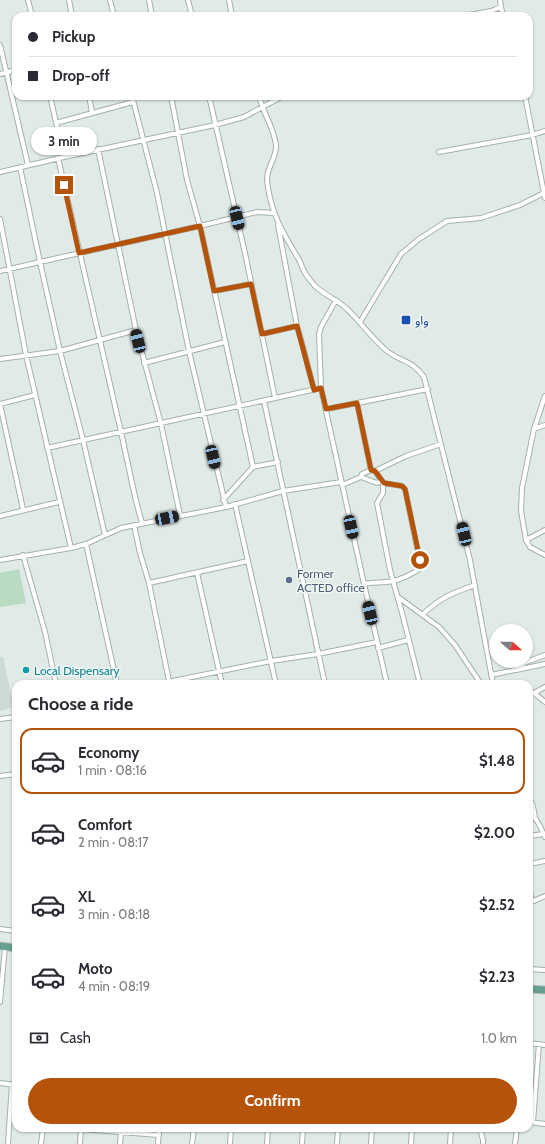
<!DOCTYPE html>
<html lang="en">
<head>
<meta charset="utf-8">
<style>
  :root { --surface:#fff; --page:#f2f2f3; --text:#2b2b33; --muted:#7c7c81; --line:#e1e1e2; --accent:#b45309 }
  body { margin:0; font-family:Cabin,"Noto Sans Arabic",sans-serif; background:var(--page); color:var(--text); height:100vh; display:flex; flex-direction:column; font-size:15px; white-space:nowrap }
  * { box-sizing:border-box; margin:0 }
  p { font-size:13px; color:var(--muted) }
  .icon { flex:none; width:22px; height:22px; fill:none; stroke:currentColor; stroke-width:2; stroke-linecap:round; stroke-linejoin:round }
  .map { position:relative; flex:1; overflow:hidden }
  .details { position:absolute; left:12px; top:680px; width:521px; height:452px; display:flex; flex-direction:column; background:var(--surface); border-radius:12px; box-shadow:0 1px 3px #0004 }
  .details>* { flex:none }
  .hud { position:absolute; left:12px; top:12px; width:521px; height:88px; border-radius:12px; box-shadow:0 1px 3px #0004; display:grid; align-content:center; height:88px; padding:0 16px; background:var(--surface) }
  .needle { width:26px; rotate:111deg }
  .tools { position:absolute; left:489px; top:624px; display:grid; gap:8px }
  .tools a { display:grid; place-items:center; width:44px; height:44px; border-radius:50%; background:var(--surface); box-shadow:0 1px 3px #0004; font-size:20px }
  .end { position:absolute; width:18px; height:18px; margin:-9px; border:5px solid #b45309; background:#fff; box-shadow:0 0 0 2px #fff }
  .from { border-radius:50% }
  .bubble { position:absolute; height:28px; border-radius:14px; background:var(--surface); box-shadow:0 1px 3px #0004; font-size:13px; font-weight:700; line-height:28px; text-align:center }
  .car { position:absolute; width:12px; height:24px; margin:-12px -6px; border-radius:5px; box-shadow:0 0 3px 1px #0007; background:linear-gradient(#222 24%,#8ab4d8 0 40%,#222 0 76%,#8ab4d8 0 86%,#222 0) }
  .hud b { display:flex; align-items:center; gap:14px; height:38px; font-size:15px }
  .hud b+b { border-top:1px solid var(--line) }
  .hud i { width:10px; height:10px; background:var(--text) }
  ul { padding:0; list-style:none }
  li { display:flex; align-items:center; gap:12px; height:66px; margin:0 8px 6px; padding:0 8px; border:2px solid transparent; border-radius:12px }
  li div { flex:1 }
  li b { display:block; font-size:15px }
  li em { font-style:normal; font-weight:700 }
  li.active { border-color:var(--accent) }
  li>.icon { width:36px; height:36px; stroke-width:1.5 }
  h2 { padding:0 16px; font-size:18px; line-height:48px }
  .pay { display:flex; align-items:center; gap:10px; height:44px; padding:0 16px; font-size:15px }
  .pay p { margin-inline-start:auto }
  .action { display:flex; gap:8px; margin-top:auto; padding:8px 16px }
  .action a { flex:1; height:46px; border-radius:24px; background:var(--accent); color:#fff; font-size:16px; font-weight:700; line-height:46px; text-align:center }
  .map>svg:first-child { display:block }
  .built { fill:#cedad5 }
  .green { fill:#b9dbc2 }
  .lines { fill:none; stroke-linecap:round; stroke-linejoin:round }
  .minor-casing { stroke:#a3b2ad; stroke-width:6 }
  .primary-casing { stroke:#bcc4c2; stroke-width:9 }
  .minor { stroke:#fff; stroke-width:4 }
  .primary { stroke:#669e90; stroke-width:7 }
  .route { stroke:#b45309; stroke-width:5 }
  .transit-dot { fill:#1a4fb4; stroke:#f0f7f4; stroke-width:1.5 }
  .service-dot { fill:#5c6f8a; stroke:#f0f7f4; stroke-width:1.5 }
  .culture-dot { fill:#0f9aa8; stroke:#f0f7f4; stroke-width:1.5 }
  .labels { text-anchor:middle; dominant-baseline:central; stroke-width:3; stroke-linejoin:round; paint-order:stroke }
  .transit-label { font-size:12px; fill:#164399; stroke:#f0f7f4; text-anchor:start }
  .service-label { font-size:12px; fill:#4e5e75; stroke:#f0f7f4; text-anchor:start }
  .culture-label { font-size:12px; fill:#0d838f; stroke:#f0f7f4; text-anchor:start }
</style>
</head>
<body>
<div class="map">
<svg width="545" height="1144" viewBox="0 0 545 1144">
  <rect width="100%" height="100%" fill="#e0eae6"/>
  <path class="built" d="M0,657h3l11,50 -14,4z"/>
  <path class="green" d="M19,569l7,34 -26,4v-34z"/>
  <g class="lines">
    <g class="minor-casing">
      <path id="minor" d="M28,0l4,16
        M69,0l3,16
        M110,0l4,16
        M149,0l3,16
        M188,0l4,16
        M229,0l3,16
        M501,7l2,9
        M464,16l27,-5 10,-4 -1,-7
        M0,45l28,120
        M0,74l16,-4
        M50,96l14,61
        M89,96l3,16
        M132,96l25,97 32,158 37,156
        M171,96l16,84 13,46 53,241 25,-5
        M209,96l36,157 30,145
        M259,96c4,17 15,32 17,49 1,12 -9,22 -9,34 0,3 1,7 1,9 5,29 15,45 30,70 2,3 3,7 5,11 2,6 8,12 12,17 9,9 23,14 32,23 14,13 25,30 40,42 14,11 25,9 37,26l46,183 23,124
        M525,96l20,102
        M56,123l77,-21
        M98,149l38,181 25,94 19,91
        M439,152l93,-17 13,-4
        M58,158l63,274 15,69 6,22
        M0,172l64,-15 151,-32 29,-8 39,-21
        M0,219l26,136 45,193
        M278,225l19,101
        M0,271l40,-9 -20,-95
        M214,291l37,-7
        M336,300l-15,27 -2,7 2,54 43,196 23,100
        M360,322l41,-68 18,-15 28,-18 34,-3 39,-13 24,-12
        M262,334l35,-8 6,21 11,43
        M0,359l60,-8 76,-21
        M144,363l81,-21
        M545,396l-11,33 -12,59 -1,23 5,29 4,7 15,8
        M264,401l61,283
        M357,403l14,67
        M0,404l23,105
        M0,404l35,-9
        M327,409l101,-20
        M534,429l11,-4
        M47,448l274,-60
        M361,477l16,6 4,-2
        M383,483v10l-6,10 13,67 12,43 18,71
        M342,485l19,-8 1,-3 9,-4 4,1 31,-15 35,-12
        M223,500l30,-33
        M235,504l41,180
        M0,516l59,-14
        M134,525l6,28 9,30 20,98
        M105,535l-22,-95 -23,-89 -20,-89 160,-36 57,-14 17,1
        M526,540l19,-10
        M86,544l31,140
        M23,555l22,77 11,52
        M0,560l71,-12 15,-4 35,-16 105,-21 57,-16 58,-9
        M197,573l25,111
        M149,583l99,-22
        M364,584c9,-2 19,-1 29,-3 6,-1 25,-9 28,-14l-16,-78 -3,-3 -19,-3 -8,-12
        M398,597l41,30 16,18 26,39
        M422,615c18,-17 30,-22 53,-30
        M378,648l30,-8
        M516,670l29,-6
        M491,675l24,-5 11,-8 19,-7
        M158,684l113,-23 47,-7 59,-12
        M529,692l5,1 11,9
        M534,693l11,-6
        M0,719l16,-2
        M0,776l16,-2
        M529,798l4,8 2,12 4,6 6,13
        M529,816l6,2
        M529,836l14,-2
        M529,864l16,-3
        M529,888l3,13
        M529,903l16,-7
        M0,929l16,2
        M529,969l16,1
        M0,1002l5,-55
        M529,1043l16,2
        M0,1083l16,2
        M529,1122l16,2
        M533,1122l6,-78
        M480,1128l3,12v4
        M81,1129l78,6
        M8,1144l4,-60
        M41,1144l2,-16
        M80,1144l1,-16
        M120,1144l1,-12
        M158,1144l1,-16
        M192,1144l2,-16
        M230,1144l1,-16
        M267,1144l1,-16
        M302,1144l1,-16
        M337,1144l1,-16
        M371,1144l1,-16
        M411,1144l1,-16
        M450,1144l1,-16
        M515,1144l2,-16"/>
    </g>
    <g class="primary-casing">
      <path id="primary" d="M0,946l16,2
        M529,989l16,1"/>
    </g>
    <use href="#minor" class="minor"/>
    <use href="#primary" class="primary"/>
  </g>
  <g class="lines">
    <path class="route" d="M64,185l15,68 121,-27 14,65 37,-7 11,50 35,-8 17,64 7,-2 5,21 31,-6 14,67 4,1 9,12 18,3 3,3 15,71"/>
  </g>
  <rect class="transit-dot" x="401" y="315" width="10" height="10" rx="2"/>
  <circle class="service-dot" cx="289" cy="580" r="4"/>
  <circle class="culture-dot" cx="26" cy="670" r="4"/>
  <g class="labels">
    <g class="transit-label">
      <text x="415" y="320">واو</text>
    </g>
    <g class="service-label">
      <text x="297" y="573">Former<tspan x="297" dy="14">ACTED office</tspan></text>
    </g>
    <g class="culture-label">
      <text x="34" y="670">Local Dispensary</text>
    </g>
  </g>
</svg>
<div class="tools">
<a><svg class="needle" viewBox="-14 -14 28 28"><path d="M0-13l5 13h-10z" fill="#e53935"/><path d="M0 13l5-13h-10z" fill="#7c7c81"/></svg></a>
</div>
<i class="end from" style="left:420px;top:560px"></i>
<i class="end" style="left:64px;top:185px"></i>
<div class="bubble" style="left:31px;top:127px;width:66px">3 min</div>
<i class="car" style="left:237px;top:218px;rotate:167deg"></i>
<i class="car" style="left:138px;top:341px;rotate:346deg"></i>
<i class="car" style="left:213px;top:457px;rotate:167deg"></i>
<i class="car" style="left:167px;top:518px;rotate:79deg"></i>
<i class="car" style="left:351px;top:527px;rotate:168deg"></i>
<i class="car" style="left:464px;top:534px;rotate:347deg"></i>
<i class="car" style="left:370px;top:613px;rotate:347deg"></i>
<div class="hud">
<b><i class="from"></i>Pickup</b>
<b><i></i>Drop-off</b>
</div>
<section class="details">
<h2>Choose a ride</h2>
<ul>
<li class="active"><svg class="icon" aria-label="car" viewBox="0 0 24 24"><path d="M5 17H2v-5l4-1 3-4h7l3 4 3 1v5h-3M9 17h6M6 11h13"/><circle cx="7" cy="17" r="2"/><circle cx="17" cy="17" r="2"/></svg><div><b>Economy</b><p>1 min · 08:16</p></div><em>$1.48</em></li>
<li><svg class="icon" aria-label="car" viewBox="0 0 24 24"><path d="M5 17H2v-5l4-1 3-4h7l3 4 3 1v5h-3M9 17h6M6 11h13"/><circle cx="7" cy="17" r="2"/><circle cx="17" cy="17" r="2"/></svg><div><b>Comfort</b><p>2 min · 08:17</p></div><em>$2.00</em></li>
<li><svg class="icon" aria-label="car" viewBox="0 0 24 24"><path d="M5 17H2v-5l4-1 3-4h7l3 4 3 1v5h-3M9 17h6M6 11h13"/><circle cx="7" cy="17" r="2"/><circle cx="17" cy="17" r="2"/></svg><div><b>XL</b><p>3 min · 08:18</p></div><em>$2.52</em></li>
<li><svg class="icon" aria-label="car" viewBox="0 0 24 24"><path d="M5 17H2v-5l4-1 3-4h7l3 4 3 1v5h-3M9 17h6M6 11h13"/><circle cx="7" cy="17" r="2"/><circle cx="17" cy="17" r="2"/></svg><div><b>Moto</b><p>4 min · 08:19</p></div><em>$2.23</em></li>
</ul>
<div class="pay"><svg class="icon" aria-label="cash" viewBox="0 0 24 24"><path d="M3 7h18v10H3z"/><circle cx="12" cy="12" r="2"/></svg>Cash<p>1.0 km</p></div>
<div class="action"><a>Confirm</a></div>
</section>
</div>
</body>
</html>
